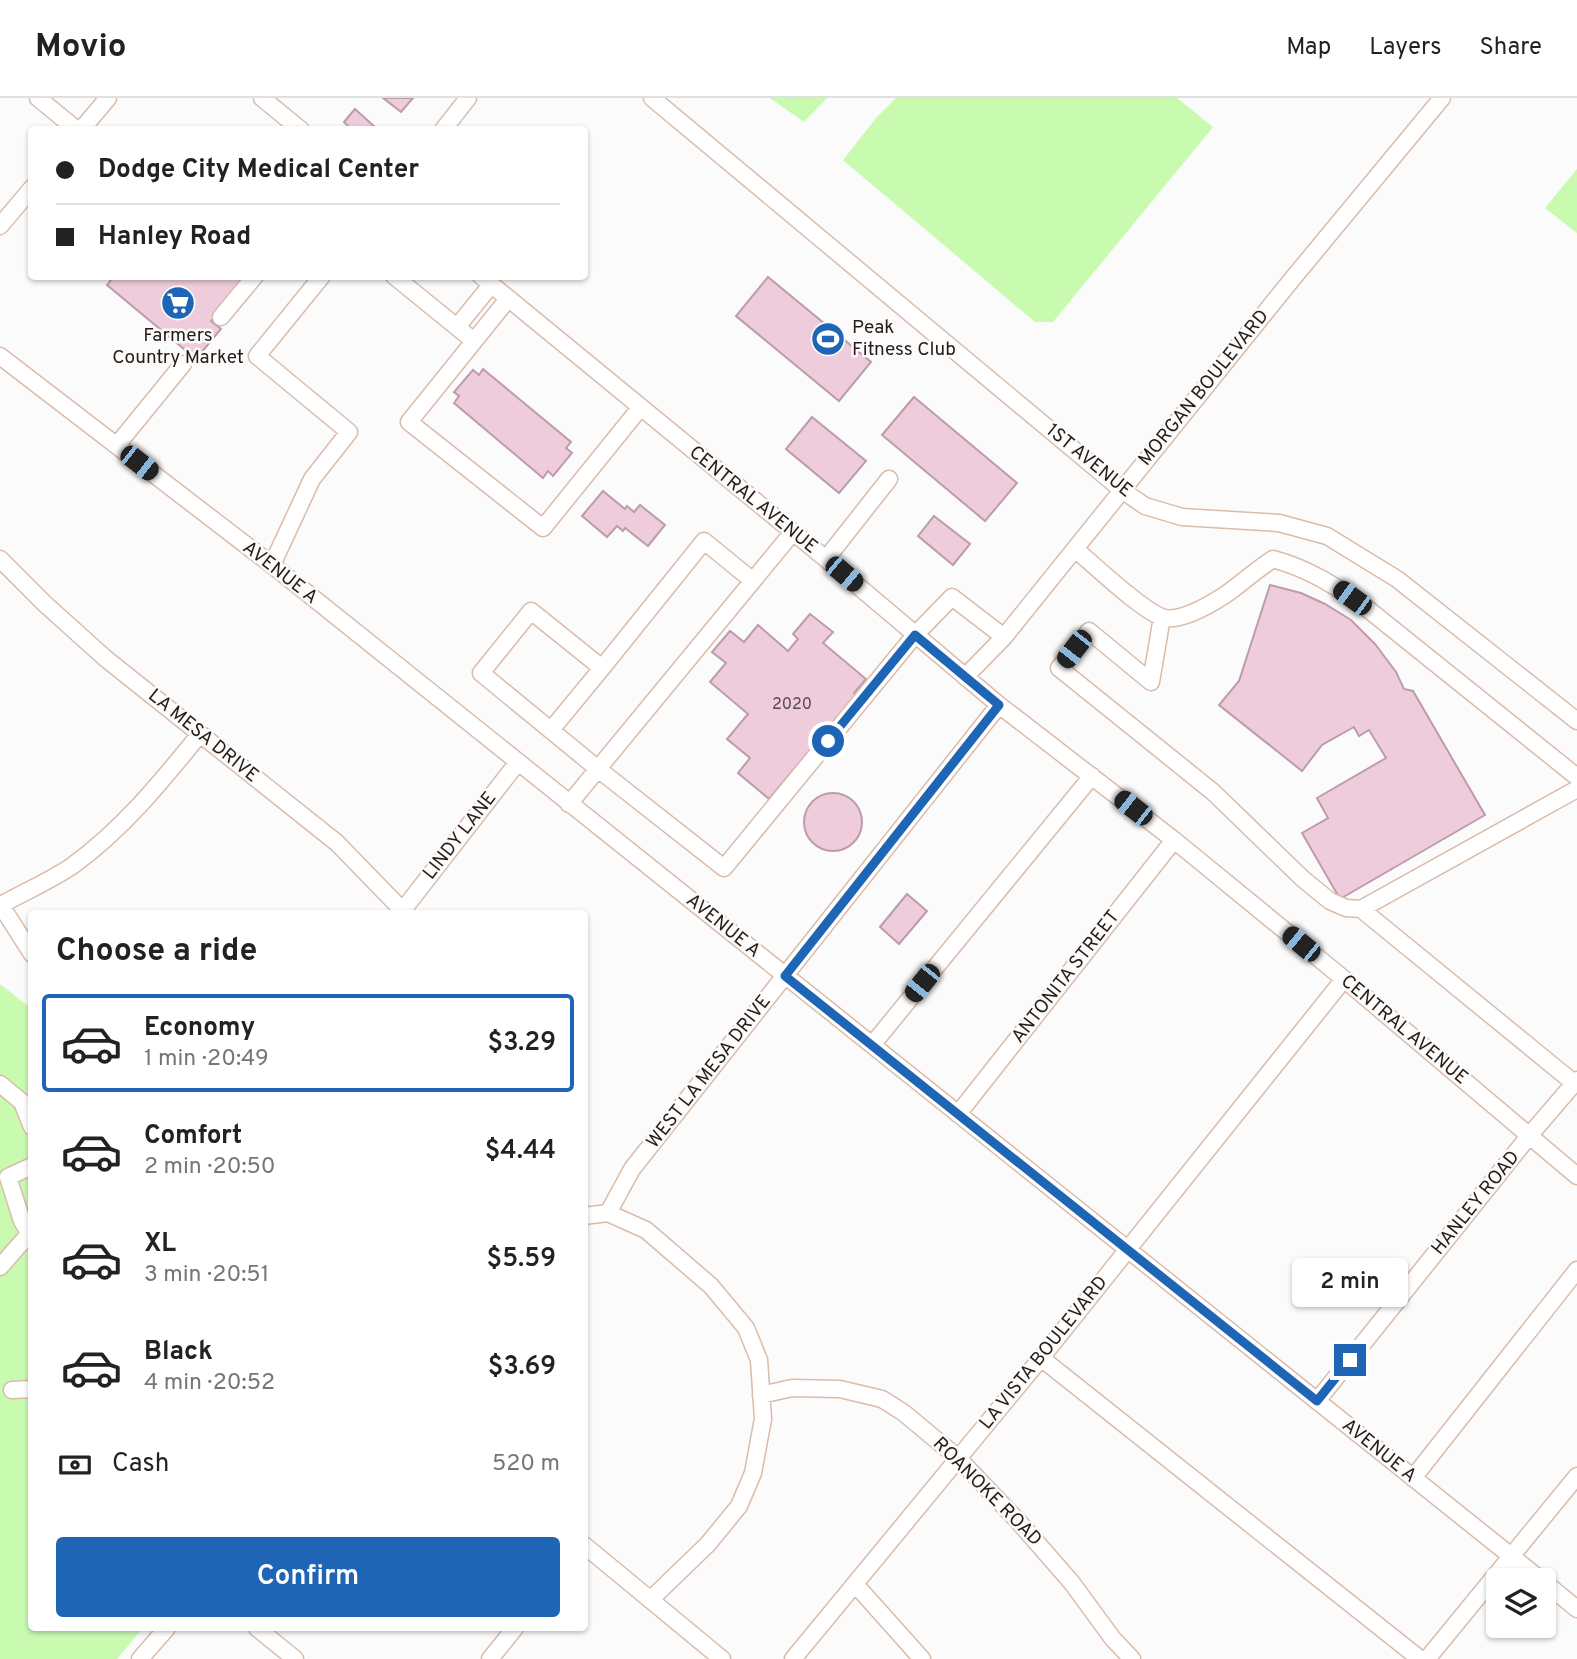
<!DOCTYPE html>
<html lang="en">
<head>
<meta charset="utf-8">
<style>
  :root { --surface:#fff; --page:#f6f6f6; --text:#222; --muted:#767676; --line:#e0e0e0; --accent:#1f65b5 }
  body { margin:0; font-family:Overpass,sans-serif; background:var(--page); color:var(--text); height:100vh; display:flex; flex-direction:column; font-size:26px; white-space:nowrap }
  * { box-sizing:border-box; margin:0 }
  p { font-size:23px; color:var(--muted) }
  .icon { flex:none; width:38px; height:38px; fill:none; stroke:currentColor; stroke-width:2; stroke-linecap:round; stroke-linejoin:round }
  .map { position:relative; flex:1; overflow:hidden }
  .drawer { position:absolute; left:28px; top:812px; width:560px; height:721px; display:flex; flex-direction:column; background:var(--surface); border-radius:7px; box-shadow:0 2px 5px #0004 }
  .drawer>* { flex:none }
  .banner { position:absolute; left:28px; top:28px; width:560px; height:154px; border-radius:7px; box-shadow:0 2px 5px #0004; display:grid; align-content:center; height:154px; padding:0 28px; background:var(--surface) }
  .fabs { position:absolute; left:1486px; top:1470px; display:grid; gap:14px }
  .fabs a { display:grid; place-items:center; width:70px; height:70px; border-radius:7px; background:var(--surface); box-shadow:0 2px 5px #0004; font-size:35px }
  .end { position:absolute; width:32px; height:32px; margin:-16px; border:9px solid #1f65b5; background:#fff; box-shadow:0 0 0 4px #fff }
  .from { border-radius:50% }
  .bubble { position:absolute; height:49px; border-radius:7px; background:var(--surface); box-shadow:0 2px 5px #0004; font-size:23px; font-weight:600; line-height:49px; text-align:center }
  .car { position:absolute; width:21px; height:42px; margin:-21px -10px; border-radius:9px; box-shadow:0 0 5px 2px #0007; background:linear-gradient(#222 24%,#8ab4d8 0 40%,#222 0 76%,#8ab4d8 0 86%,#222 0) }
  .banner b { display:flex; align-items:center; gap:24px; height:66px; font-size:26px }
  .banner b+b { border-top:2px solid var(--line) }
  .banner i { width:18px; height:18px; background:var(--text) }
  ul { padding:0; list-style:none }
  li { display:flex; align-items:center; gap:21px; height:98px; margin:0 14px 10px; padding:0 14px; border:4px solid transparent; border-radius:7px }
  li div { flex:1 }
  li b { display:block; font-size:26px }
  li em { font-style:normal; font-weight:600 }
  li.current { border-color:var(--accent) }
  li>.icon { width:63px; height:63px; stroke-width:1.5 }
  h2 { padding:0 28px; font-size:32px; line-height:84px }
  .pay { display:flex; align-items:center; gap:18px; height:77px; padding:0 28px; font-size:26px }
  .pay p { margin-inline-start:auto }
  .primary-button { display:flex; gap:14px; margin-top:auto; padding:14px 28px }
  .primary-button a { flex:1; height:80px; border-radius:7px; background:var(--accent); color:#fff; font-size:28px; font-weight:600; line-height:80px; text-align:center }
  header { display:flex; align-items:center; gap:42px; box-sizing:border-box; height:98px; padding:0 35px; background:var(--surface); border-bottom:2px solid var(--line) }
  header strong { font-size:33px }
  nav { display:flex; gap:38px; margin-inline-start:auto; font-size:24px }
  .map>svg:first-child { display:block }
  .green { fill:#c8fbb0 }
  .building { fill:#efccdb; stroke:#bd9caa; stroke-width:2 }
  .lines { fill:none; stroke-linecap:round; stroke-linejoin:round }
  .minor-casing { stroke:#dabca9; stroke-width:19 }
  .minor { stroke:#fff; stroke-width:16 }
  .route { stroke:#1f65b5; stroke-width:9 }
  .labels { text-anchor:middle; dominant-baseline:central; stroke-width:5; stroke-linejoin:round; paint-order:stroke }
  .number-label { font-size:16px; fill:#594846 }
  .poi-label { font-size:19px; fill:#271c15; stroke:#fbfbfb; text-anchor:start }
  .street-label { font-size:19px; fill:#271c15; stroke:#fbfbfb }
</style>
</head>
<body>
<header>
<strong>Movio</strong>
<nav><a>Map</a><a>Layers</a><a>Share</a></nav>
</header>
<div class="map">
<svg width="1577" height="1561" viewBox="0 0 1577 1561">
  <rect width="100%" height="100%" fill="#fbfbfb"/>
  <path class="green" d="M770,0h57l-23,24z
    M896,0h281l36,29 -160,195h-18l-192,-162 33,-42z
    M1577,71v64l-32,-25z
    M0,886l32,25v619h111l-26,31h-117z"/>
  <path class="building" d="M383,0h30l-12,14z
    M355,11l21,19 -1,2h-23l-8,-8z
    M114,178h135l-38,45 10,8 -25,30 -89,-74z
    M768,179l103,85 -32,39 -103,-85z
    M483,271l88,73 -5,6 6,5 -19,23 -5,-5 -5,7 -89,-75 5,-7 -5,-4 19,-22 6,5z
    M914,299l103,86 -32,38 -103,-86z
    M812,319l54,44 -27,32 -53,-44z
    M603,393l22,18 2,-3 7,6 6,-7 25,20 -17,21 -23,-18 -2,3 -6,-5 -10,11 -25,-21z
    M934,418l36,28 -17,21 -35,-29z
    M1270,487l31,8 24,11 26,16 24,24 21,28 8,17 9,2 72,124 -145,84 -38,-66 26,-15 -11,-20 69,-40 -17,-28 -10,6 -5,-9 -32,18 -20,26 -83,-66 20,-24z
    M810,516l23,18 -10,11 43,36 -12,14 2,2 -87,104 -31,-26 12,-15 -23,-19 21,-25 -38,-32 16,-19 -14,-11 18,-21 14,11 14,-17 30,26 10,-12 -5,-5z
    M804 724a29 29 0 1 1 58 0a29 29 0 1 1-58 0Z
    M907,796l20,17 -28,33 -19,-17z"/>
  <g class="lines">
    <g class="minor-casing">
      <path id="minor" d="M38,0l39,32
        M262,0l39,32
        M652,0l470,392 23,16 37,11 97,6 48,13 70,43 180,142
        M81,32l27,-32
        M443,32l25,-32
        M0,128l32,-38
        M394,178l80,65
        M481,178l345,283 173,146 175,135 170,139 233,197
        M508,201l-99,123 134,106 97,-120
        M221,219l34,-41
        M457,229l34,-42
        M0,258l272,209 1269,1015
        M117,347l66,-81
        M1075,451c18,15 70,65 90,69 18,3 46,-14 60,-23 17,-12 31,-25 48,-36 37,10 66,29 96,51l208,167
        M0,461l45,45 60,54 232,185 69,71
        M826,461l63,-80
        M272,467l40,-86 37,-47 -92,-76 65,-80
        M753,483l-49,-40 -102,127 -71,-57 -50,62 117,96 126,99 191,-233 37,-38 52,40
        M1162,519l-11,65 -62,-51 -30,37 154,124 90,87 27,22 16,7 15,1
        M965,579l39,-40 285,-354 153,-185
        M551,632l51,-62
        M569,706l224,-272
        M0,806l32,50
        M1,807c23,-13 49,-24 71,-39 51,-37 89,-84 128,-132
        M403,812l115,-148
        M872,947l220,-269
        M1574,985l-213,-174 216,-120
        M0,986l22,18 10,25
        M958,1016l216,-274
        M32,1068l-24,11 14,44 10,16
        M608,1115l24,-44 367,-464
        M608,1115l38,17 65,56 35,42 13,32 4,59 -10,54 -14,33 -31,38 -58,56
        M584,1118l24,-3
        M0,1169l29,-33
        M1041,1260l379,301
        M12,1292l20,-1
        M761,1297l31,-7 48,1 42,10 22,14 54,45 60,63 54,62 41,56 19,20
        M1317,1303l212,-265 48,-56
        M1413,1380l164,-208
        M584,1447l138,114
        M1544,1484l33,27
        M855,1486l67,75
        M257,1530l38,31
        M140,1561l27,-31
        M490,1561l25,-31
        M793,1561l248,-301 303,-379
        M1427,1561l150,-183"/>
    </g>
    <use href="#minor" class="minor"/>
  </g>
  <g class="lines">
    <path class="route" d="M828,643l87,-106 84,70 -214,271 532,425 33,-41"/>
  </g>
  <defs>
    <g id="supermarket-disc" transform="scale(1.75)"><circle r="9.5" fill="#1f65b5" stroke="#fbfbfb"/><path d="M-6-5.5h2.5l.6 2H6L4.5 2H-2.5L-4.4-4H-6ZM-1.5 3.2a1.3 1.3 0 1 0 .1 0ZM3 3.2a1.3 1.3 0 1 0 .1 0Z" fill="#fff"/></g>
    <g id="stadium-disc" transform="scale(1.75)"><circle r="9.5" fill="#1f65b5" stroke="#fbfbfb"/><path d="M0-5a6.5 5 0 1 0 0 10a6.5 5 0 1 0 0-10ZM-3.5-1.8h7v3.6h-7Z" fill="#fff"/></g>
  </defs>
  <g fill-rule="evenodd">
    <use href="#supermarket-disc" x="178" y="205"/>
    <use href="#stadium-disc" x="828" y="241"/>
  </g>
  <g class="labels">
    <g class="number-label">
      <text x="792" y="607">2020</text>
    </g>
    <g class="poi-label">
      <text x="852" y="230">Peak<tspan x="852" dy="22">Fitness Club</tspan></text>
      <text x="178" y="238" text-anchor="middle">Farmers<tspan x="178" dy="22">Country Market</tspan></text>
    </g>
    <g class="street-label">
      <text transform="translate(1204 290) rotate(-51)">MORGAN BOULEVARD</text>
      <text transform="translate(1089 363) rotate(39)">1ST AVENUE</text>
      <text transform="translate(753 402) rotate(39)">CENTRAL AVENUE</text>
      <text transform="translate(280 475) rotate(38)">AVENUE A</text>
      <text transform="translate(203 638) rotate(39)">LA MESA DRIVE</text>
      <text transform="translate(460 738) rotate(-52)">LINDY LANE</text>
      <text transform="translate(723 828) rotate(39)">AVENUE A</text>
      <text transform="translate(1066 879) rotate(-52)">ANTONITA STREET</text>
      <text transform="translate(1404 932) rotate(40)">CENTRAL AVENUE</text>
      <text transform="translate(709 974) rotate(-52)">WEST LA MESA DRIVE</text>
      <text transform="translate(1476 1105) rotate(-51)">HANLEY ROAD</text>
      <text transform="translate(1044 1255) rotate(-51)">LA VISTA BOULEVARD</text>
      <text transform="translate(1379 1353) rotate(39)">AVENUE A</text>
      <text transform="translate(987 1394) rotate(45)">ROANOKE ROAD</text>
    </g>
  </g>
</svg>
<div class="fabs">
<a><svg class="icon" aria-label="layers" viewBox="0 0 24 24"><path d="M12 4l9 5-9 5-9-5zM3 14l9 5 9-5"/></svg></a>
</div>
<i class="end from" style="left:828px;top:643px"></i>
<i class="end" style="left:1350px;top:1262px"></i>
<div class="bubble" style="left:1292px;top:1160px;width:116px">2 min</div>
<i class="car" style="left:139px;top:365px;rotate:128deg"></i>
<i class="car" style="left:844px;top:476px;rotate:130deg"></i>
<i class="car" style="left:1352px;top:500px;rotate:306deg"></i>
<i class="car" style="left:1074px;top:551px;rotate:218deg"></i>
<i class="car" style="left:1133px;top:710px;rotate:308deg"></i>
<i class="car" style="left:1301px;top:846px;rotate:309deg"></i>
<i class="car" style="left:922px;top:885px;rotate:219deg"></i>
<div class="banner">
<b><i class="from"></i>Dodge City Medical Center</b>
<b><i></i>Hanley Road</b>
</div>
<section class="drawer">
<h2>Choose a ride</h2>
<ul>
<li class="current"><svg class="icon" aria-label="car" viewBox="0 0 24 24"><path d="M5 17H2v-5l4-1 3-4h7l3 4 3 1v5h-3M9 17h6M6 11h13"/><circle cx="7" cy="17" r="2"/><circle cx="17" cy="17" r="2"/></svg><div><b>Economy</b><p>1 min · 20:49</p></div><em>$3.29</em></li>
<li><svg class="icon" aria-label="car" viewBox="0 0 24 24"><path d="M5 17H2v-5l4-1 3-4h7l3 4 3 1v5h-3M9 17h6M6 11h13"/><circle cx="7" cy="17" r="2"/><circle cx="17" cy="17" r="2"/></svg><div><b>Comfort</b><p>2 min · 20:50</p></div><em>$4.44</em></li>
<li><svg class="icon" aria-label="car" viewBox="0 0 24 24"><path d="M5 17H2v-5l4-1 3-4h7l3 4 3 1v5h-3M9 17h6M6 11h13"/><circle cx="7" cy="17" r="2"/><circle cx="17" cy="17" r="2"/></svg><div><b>XL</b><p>3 min · 20:51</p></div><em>$5.59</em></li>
<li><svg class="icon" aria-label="car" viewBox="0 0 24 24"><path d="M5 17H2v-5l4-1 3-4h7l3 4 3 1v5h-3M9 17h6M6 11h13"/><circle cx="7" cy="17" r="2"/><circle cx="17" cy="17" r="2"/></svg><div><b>Black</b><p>4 min · 20:52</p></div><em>$3.69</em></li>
</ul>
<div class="pay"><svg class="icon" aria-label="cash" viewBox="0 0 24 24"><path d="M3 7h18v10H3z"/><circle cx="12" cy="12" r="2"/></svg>Cash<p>520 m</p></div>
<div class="primary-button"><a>Confirm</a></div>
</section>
</div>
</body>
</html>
